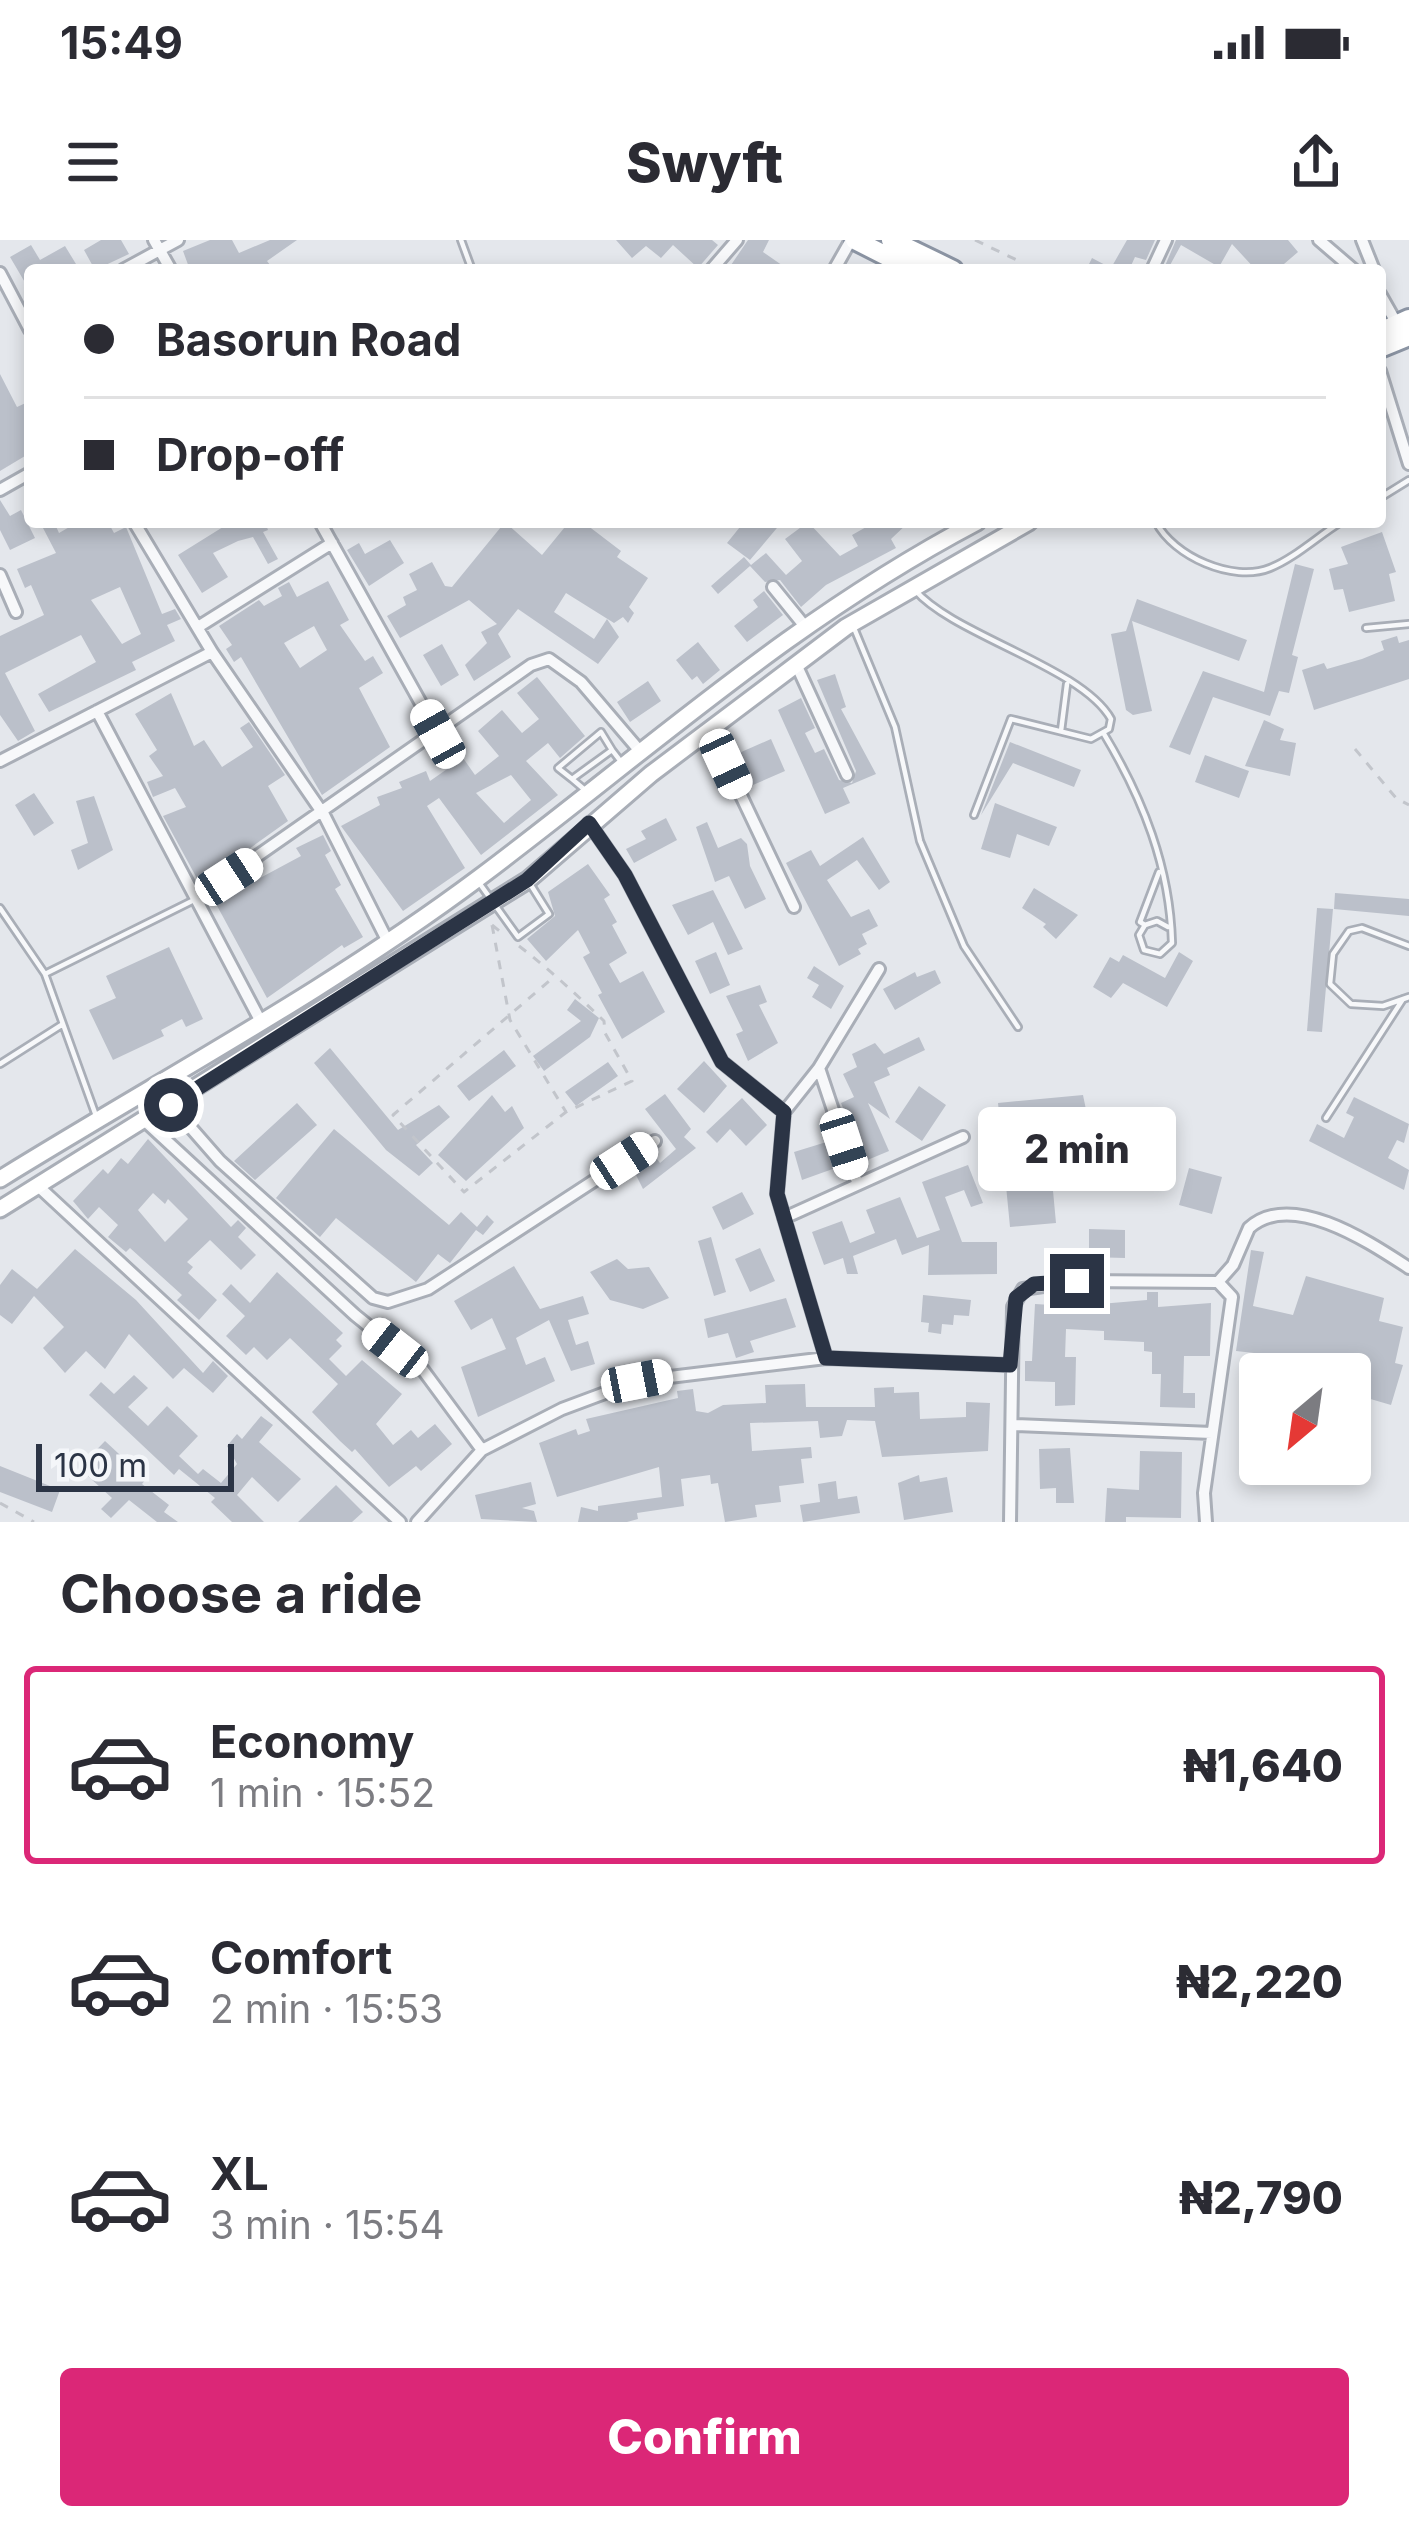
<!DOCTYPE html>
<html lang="en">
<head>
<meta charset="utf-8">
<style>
  :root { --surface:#fff; --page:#f7f7f7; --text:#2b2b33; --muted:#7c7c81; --line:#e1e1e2; --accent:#db2777 }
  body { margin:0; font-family:Inter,sans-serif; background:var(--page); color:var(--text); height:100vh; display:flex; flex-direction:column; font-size:45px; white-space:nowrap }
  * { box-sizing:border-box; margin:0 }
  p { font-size:39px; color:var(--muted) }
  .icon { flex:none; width:66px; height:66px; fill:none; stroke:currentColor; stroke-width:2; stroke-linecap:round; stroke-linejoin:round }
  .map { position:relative; height:1282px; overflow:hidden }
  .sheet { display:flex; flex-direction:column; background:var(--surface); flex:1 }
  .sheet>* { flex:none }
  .banner { position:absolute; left:24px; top:24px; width:1362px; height:264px; border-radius:12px; box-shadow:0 6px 18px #0003; display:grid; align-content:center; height:264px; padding:0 60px; background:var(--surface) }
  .needle { width:78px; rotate:209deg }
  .buttons { position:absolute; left:1239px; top:1113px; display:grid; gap:24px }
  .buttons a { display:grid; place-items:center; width:132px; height:132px; border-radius:12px; background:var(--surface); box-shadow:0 6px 18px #0003; font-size:60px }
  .scale { position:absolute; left:36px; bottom:30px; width:198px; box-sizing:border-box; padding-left:12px; border:6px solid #2b3445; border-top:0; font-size:33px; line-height:42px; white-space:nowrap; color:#2b3445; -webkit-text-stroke:9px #f4f6f9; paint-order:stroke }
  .end { position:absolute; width:54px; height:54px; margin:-27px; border:15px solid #2b3445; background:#fff; box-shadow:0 0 0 6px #fff }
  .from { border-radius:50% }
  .bubble { position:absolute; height:84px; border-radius:12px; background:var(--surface); box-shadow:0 6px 18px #0003; font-size:39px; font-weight:800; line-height:84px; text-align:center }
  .car { position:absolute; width:36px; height:72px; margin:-36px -18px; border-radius:15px; box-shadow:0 0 9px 3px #0007; background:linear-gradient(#fff 24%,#345 0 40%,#fff 0 76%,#345 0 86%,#fff 0) }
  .banner b { display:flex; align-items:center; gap:42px; height:114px; font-size:45px }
  .banner b+b { border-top:3px solid var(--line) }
  .banner i { width:30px; height:30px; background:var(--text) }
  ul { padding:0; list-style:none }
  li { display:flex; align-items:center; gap:36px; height:198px; margin:0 24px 18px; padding:0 36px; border:6px solid transparent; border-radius:12px }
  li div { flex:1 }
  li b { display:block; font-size:45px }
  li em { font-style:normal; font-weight:800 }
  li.selected { border-color:var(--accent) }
  li>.icon { width:108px; height:108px; stroke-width:1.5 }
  h2 { padding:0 60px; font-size:54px; line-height:144px }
  .action { display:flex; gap:24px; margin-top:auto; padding:24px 60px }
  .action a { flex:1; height:138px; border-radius:12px; background:var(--accent); color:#fff; font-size:48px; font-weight:800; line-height:138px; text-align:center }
  .status { display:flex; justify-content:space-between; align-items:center; height:84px; padding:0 60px; background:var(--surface); direction:ltr }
  .status svg { height:33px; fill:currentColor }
  header { display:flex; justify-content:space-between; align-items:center; height:156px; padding:0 60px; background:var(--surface); font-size:54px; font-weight:800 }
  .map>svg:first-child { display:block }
  .building { fill:#bbc0ca; fill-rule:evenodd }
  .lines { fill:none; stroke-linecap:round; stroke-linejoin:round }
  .service-casing { stroke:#a9aeb7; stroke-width:10 }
  .minor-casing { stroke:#a9aeb7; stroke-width:16 }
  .secondary-casing { stroke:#a9aeb7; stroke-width:21 }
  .trunk-casing { stroke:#8b94a3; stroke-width:24 }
  .path { stroke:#c2c5cb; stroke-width:3; stroke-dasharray:9 9; stroke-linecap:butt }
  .service { stroke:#f7f8fa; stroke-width:4.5 }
  .minor { stroke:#f7f8fa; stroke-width:10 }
  .secondary { stroke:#fff; stroke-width:15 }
  .trunk { stroke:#fff; stroke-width:18 }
  .route { stroke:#2b3445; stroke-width:15 }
</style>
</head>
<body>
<div class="status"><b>15:49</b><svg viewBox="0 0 49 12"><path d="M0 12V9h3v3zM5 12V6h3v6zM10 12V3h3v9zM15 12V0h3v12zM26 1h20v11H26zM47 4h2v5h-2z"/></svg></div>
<header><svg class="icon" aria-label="menu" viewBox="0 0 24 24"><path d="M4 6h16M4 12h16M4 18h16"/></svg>Swyft<svg class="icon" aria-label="share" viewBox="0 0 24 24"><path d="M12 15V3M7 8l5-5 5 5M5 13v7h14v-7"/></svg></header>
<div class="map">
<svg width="1409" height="1282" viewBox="0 0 1409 1282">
  <rect width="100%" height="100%" fill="#e4e7ec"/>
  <path class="building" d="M101,0h20l8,14 -34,16 -11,-20z
    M210,0h22l7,13 31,-13h27l-30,21 7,9h-84l-7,-19z
    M616,0h96l6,5 -20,23 -25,-23 -12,13 -15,-12 -14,12z
    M769,0l-6,12 26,18h-50l-8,-5 17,-25z
    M1127,0h28l-9,20 -11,-3 -6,13h-43l6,-12 19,10z
    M1176,0h112l10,12 -21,18h-21l-24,-26 -13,23 -38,-22 -12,22 -4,-1z
    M31,5l9,15 25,-14 11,18 -9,6h-37v21l-20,-34z
    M0,134l17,33 13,-6v52l-30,18z
    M0,260l10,16 11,-6 14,28 -25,12 -10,-20z
    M54,282l5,11 19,-11h30l6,11 12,-6 36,87 13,-5 6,10 -14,6 8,16 -43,21 4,8 -87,42 -11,-18 58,-32 -15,-27 -76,38 30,58 -17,10 -18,-26v-79l44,-21 -13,-30 -6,3 -8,-19 39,-16 -13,-25zM120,347l21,47 -19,10 -31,-44z
    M231,282h34l3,8 -5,2 15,27 -10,5 -15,-27 -15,4 -25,12 15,24 -26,16 -24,-38z
    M505,282l37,33 27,-33h14l38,29 -4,6 31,21 -19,29 5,6 -6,10 -5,-6 -9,6 -48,-30 -12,19 40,27 13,-20 12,18 -21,27 -80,-55 -20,25 13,23 -37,24 -9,-16 22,-22 -6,-11 16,-8 -28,-24 -69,38 -13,-22 19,-11 -3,-8 14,-7 -8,-16 23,-12 13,24 7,1z
    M744,282h38l-32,38 -23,-17z
    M808,282l32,34 18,-10 -6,-11 23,-13h34l-18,17 5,9 -70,37 -25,22 -21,-27 -15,2 -15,-16 -32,28 -7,-8 33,-29 7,8 15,-12 20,22 16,-14 -17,-22z
    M1382,292l14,40 -7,2 6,27 -46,11 -6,-23 -9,1 -5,-21 19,-5 -7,-17z
    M390,300l14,23 -35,23 -22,-36 12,-7 6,11z
    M1295,324l19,5 -22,86 6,2 -9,36 -10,-2 -9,25 -57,-19 -23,58 -21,-8 34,-76 61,21z
    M328,341l21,39 -9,5 25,36 8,-5 10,17 -24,15 31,59 -68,48 -81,-138 -7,5 -8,-13 6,-4 -13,-19 40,-26 5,6 18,-10 -4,-8 11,-6 8,15zM314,386l13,24 -27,18 -16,-25z
    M764,351l19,24 -36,27 -13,-16 24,-19 -5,-7z
    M1137,359l110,41 -8,21 -107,-40 20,90 -19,4 -7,-5 -15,-76 15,-3z
    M1397,396l2,7 10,-3v39l-95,31 -12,-40 22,-7 3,6 35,-10 22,-9 -3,-9z
    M698,402l22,28 -17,14 -6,-8 -5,4 -16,-20z
    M442,404l17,31 -18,11 -18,-31z
    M835,434l11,33 -5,2 35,65 -33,14 7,15 -25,11 -47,-104 23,-12 14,30 -10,5 10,20 9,-4 15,31 13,3 4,-12 -39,-91z
    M537,437l48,59 -25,22 -12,-15 -22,18 32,34 -77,60 -42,-57 -12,8 38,62 -62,43 -62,-85 39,-21 -3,-8 25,-9 -3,-6 27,-11 4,10 33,-23 12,17 24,-19 -21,-25 24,-21 20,23 17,-14 -22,-26zM511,535l20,25 -27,23 -28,-30z
    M648,441l13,20 -31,21 -13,-20z
    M171,453l23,53 10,-6 18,27 31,-20 -13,-19 9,-6 36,53 -17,11 20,35 -88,63 -37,-68 23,-9 -11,-19 -22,9 -6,-15 16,-6 -14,-20 8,-6 -22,-36z
    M1264,480l20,9 -4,11 16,3 -6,33 -45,-10z
    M771,499l14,32 -32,14 -14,-32z
    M1010,502l71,28 -7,17 -61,-24 -32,52z
    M1205,515l44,16 -10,27 -44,-16z
    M34,553l20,30 -20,13 -19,-31z
    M94,556l19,54 -35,20 -7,-20 17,-7 -12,-42z
    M995,563l62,24 -8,19 -32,-12 -7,24 -29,-9z
    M666,578l11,22 -43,23 -8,-14 20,-10 -5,-8z
    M707,582l11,26 23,-10 6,6 3,22 16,33 -21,10 -16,-33 -14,6 -19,-55z
    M323,595l8,16 -6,4 16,30 -6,4 28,48 -19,11 -2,-3 -75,53 -52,-96 86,-46 -5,-8z
    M863,597l27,45 -11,8 -22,-30 -30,20 24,37 18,-8 9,17 -16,8 5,10 -9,5 3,5 -22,12 -53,-103 25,-13 9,16z
    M588,624l22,31 -6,4 13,23 -5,3 15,28 -18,11 11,19 23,-12 22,41 -43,27 -24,-44 4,-2 -19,-36 7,-4 -12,-23 -32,31 -19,-22 28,-23 -7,-24z
    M1034,648l44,27 -22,24 -13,-12 3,-3 -24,-16z
    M713,650l30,59 -15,6 -15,-33 -25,13 -16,-30z
    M1335,653l74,6v17l-75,-7z
    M1317,668l16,1 -11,123 -15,-1z
    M169,707l34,72 -17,8 -4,-8 -21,11 3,6 -51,24 -24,-50 27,-12 -10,-22z
    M716,712l14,33 -20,9 -15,-33z
    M1179,712l14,9 -26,46 -44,-24 -12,15 -18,-11 17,-30 9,5 4,-7 42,23z
    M814,726l30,20 -13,23 -19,-12 7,-12 -12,-7z
    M935,730l6,13 -46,27 -12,-21 32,-17 2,5z
    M760,745l7,17 -8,3 19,38 -30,18 -12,-27 7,-3 -17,-35z
    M575,759l24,19 -9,19 -46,34 -11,-15 48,-35 -14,-11z
    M919,797l6,13 -38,18 3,7 -16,7 16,37 -22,-16 21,48 -24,10 -24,-58 13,-6 -11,-23 14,-7 -5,-13 23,-11 9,11z
    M330,808l68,82 41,-25 11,12 -34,28 17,18 -14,13 -33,-26 -72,-87z
    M504,810l12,16 -47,35 -12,-15z
    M704,821l23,25 -23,27 -27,-24z
    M608,822l10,14 -42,30 -11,-14z
    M919,846l27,19 -24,36 -27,-19z
    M665,854l26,35 -7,8 12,11 -53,41 -8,-16 10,-5 -3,-5 12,-8 6,8 16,-14 -31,-40z
    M492,855l13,17 7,-6 12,22 -58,53 -28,-26z
    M1083,855l16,78 -47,7 4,43 -46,4 -12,-124z
    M1354,857l55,27 -5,19 -7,-3 -9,18 21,12 -5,20 -95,-49 8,-17 27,14 10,-21 -8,-4z
    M742,858l25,27 -21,21 -16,-17 -13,14 -11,-11z
    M297,863l20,22 -62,55 -21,-19z
    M334,889l115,96 12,-13 16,15 10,-12 7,7 -11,13 -7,-5 -26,33 -12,-9 -22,28 -80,-64 -16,19 -44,-39z
    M148,899l83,88 7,-7 8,8 -8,9 18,18 -15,15 -31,-30 -23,22 6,5 -5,6 29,27 -18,20 -22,-20 5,-5 -52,-47 -4,4 -18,-15 10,-12 -19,-18 -11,12 -15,-18 30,-32 5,5 13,-16 7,6zM153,953l12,11 3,-5 20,20 -23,23 -27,-32z
    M833,900l8,26 -39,14 -8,-28z
    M968,925l15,38 -12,4 -7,-17 -19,7 17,45h35v32l-69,1 1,-30 -27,10 -6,-16 -43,17 5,18h-11l-4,-16 -19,7 -12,-33 30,-11 8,22 25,-10 -9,-23 34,-13 17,41 23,-8 -18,-48z
    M1189,928l33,9 -10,37 -33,-9z
    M742,952l12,22 -31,16 -11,-23z
    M1089,989l36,1v28l-36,-1z
    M711,997l15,55 -12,4 -16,-55z
    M760,1008l15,33 -25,11 -15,-33z
    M75,1009l61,51 67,73 10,-12 15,15 -15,17 -29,-25 -11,11 -44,-45 -24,35 -19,-18 -21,22 -22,-25 21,-21 -30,-31 -22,28 -12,-9v-30l12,-16 25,20z
    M1251,1010l13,2 -11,54 40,9 13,-39 78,22 -5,23 24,6 -8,36 8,2 -12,40 -41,-12v-19h-64l5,-17 -55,-6z
    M617,1019l11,10 21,-2 20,31 -26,11 -33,-9 -20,-28z
    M514,1026l26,43 43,-13 6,18 -21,6 8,25 12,-4 7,23 -24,7 -22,-51 -33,18 10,27 19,-8 10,24 -77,36 -17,-50 45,-18 -14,-31 -21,12 -17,-29z
    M277,1032l66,61 -7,7 6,6 -13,13 17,17 16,-16 40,34 -26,30 17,21 18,-15 7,8 17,-14 17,20 -31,27 -5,-5 -27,21 -34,-38 -3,3 -12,-11 -28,-29 26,-28 -48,-46 -23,22 -13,-13 -8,8 -20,-19 19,-20 -23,-22 9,-10 19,19z
    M1147,1052h11v15l53,-4 -1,53h-26l-1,37h12v15l-35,-1 1,-33h-9v-22l-8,-1v-9l-40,-2v-9l-38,-2 -1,28h11l-1,48 -20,1v-24l-30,-1v-20h7l3,-57 51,3v-7l14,4 47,-4z
    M923,1055l48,5 -2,16 -15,-1 -1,10 -11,-1 -1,10 -13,-2 1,-9 -8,-1z
    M786,1058l10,29 -46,14 4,11 -18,6 -8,-25 -20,5 -4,-19z
    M134,1135l14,13 -20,19 20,19 19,-20 31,30 -19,20 19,18 5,-5 18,14 16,-19 -10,-18 10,-12 5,5 19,-23 12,9 -14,17 42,37 -23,23 -26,-25 -15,18 27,27h-32l-21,-20 4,-4 -36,-29 -5,6 -85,-80 12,-13 13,12z
    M805,1144l1,23h69l-1,-19 20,-1v6l25,-1 1,27 46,-2v-15l24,1 -2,48 -106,6 -7,-36 -28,-1 -5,16 -22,2 -2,-17 -68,2 2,28 59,-4 1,11 -11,1 3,24 -25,3 2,16 -26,3 2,12 -32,5 -7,-39 -7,1 -1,-9 -29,4 3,27 -47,7 1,6 -11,3h-49l3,-15 17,4v-5l64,-9 -3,-30 -102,30 -18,-54 37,-14 2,6 12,-4 -4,-12 92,-21 -1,-7 16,-2 3,22 12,2 15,-8 43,-2 -1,-18z
    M105,1201l41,38 -4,5 27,21 -5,7 14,10h-21l-28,-22 -18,18 -10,-9 11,-11 -33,-30z
    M1070,1208l4,55h-18v-15l-16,1 -1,-40z
    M1140,1211l42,1 -1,66 -55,-1v5h-21l2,-34 32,2z
    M0,1226l60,24 -8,22 -52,-20z
    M919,1235l1,7 27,-5 6,35 -49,8 -6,-37z
    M836,1241l2,18 19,-3 3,17 -57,9 -3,-17 20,-3 -2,-18z
    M531,1242l5,22 -14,4 12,3 3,11 -56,-3 -6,-24z
    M336,1245l27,27 -11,10h-54z"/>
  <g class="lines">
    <g class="service-casing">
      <path id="service" d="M461,0l11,30
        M1380,258l29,-18
        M1156,282c17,34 77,61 114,46 25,-10 48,-32 71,-46
        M915,350c38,45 167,77 196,129l-2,10 -18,10 -80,-20 -37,96
        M854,388l41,99 25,114 44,105 54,81
        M1366,388l43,-4
        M1061,491l6,-47
        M1104,494c39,65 66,133 68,209l-12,11 -16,-4 -5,-15 6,-10 12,-4 11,6
        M572,539l-14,-11 43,-36 11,18
        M585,550l-13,-11 40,-29 10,13
        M480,644l38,53 31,-23 -20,-32
        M0,668l45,66 50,139
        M1145,685l-5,-3 19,-50
        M1409,706l-47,-18 -13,3 -16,23 -3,30 21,20 32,2 26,-9
        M45,734l151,-75
        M0,824l63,-40
        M1326,878l77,-119"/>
    </g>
    <g class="minor-casing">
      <path id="minor" d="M154,0l17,30
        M1319,0l35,30
        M1362,0l12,30
        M123,30l55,-30
        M711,30l26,-30
        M834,30l17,-30
        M1152,30l14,-30
        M0,33l30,57
        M1380,54l17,30
        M1380,131l29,93
        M0,250l30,-17
        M134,282l78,130 112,163 63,125
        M320,282l118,212
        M0,335l16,37
        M773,347l30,37
        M198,387l134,-84
        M796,424l51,111
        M97,471l163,309
        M709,488l85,179
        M0,521l212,-109
        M589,583l36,52 97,187 62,50 -7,82 49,164
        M197,658l334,-233 18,-6 32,23 58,68
        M819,828l38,114
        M171,865l49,56 153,137 15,4 40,-13 227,-148
        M784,872l35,-44 60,-99
        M144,880l211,195 68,55 59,80
        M38,946l362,336
        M784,978l179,-81
        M1218,1042l15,-17 16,-37c43,-39 123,16 160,40
        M1014,1185l198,8
        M417,1282l65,-72 80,-41 75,-28 189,-23 184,7
        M1010,1282l3,-215 10,-18 54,-8 141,1 14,15 -28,196 2,29"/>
    </g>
    <g class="secondary-casing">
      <path id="secondary" d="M0,939c160,-99 329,-189 480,-302 168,-126 309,-256 497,-355
        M0,969l528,-329 123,-106 195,-147 183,-105"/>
    </g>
    <g class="trunk-casing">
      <path id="trunk" d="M855,0l59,30
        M891,0l62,30
        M1380,92l29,-13
        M1380,108l29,-12"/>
    </g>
    <path class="path" d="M975,0l48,23
      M1355,509l41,49 13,7
      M492,685l10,8
      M492,685l18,95 56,92
      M519,706c30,23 58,49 85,75l1,12 27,48 -66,31 -102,80 -71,-77 162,-139
      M0,1263l34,19"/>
    <use href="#service" class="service"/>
    <use href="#minor" class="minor"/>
    <use href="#secondary" class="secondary"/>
    <use href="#trunk" class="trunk"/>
  </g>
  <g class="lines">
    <path class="route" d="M171,865l356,-225 62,-57 36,52 97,187 62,50 -7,82 49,164 184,7 6,-67 18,-14 43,-3"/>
  </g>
</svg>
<div class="buttons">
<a><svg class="needle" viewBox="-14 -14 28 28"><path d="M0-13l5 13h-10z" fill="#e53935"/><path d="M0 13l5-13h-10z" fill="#7c7c81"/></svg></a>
</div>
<div class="scale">100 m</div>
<i class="end from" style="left:171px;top:865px"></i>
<i class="end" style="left:1077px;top:1041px"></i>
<div class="bubble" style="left:978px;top:867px;width:198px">2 min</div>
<i class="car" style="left:438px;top:494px;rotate:331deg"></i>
<i class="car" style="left:726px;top:524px;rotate:155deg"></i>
<i class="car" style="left:229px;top:637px;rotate:57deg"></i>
<i class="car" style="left:844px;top:904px;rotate:162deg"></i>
<i class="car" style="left:624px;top:921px;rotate:57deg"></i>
<i class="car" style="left:395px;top:1108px;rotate:308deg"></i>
<i class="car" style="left:637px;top:1141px;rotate:79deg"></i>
<div class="banner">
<b><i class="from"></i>Basorun Road</b>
<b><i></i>Drop-off</b>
</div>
</div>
<section class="sheet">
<h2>Choose a ride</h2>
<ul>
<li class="selected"><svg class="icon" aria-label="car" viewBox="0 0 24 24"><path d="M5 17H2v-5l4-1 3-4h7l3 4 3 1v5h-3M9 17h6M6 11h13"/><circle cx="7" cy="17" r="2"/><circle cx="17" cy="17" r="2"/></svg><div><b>Economy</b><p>1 min · 15:52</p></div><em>₦1,640</em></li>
<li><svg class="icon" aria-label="car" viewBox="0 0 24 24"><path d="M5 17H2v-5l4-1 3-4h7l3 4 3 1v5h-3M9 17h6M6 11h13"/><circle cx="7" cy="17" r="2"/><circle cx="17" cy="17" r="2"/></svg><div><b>Comfort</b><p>2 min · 15:53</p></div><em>₦2,220</em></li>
<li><svg class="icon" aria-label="car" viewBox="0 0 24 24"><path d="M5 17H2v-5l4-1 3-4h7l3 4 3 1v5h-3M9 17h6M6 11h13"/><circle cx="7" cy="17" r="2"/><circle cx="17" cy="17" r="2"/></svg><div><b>XL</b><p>3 min · 15:54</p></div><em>₦2,790</em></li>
</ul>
<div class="action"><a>Confirm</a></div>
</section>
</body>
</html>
